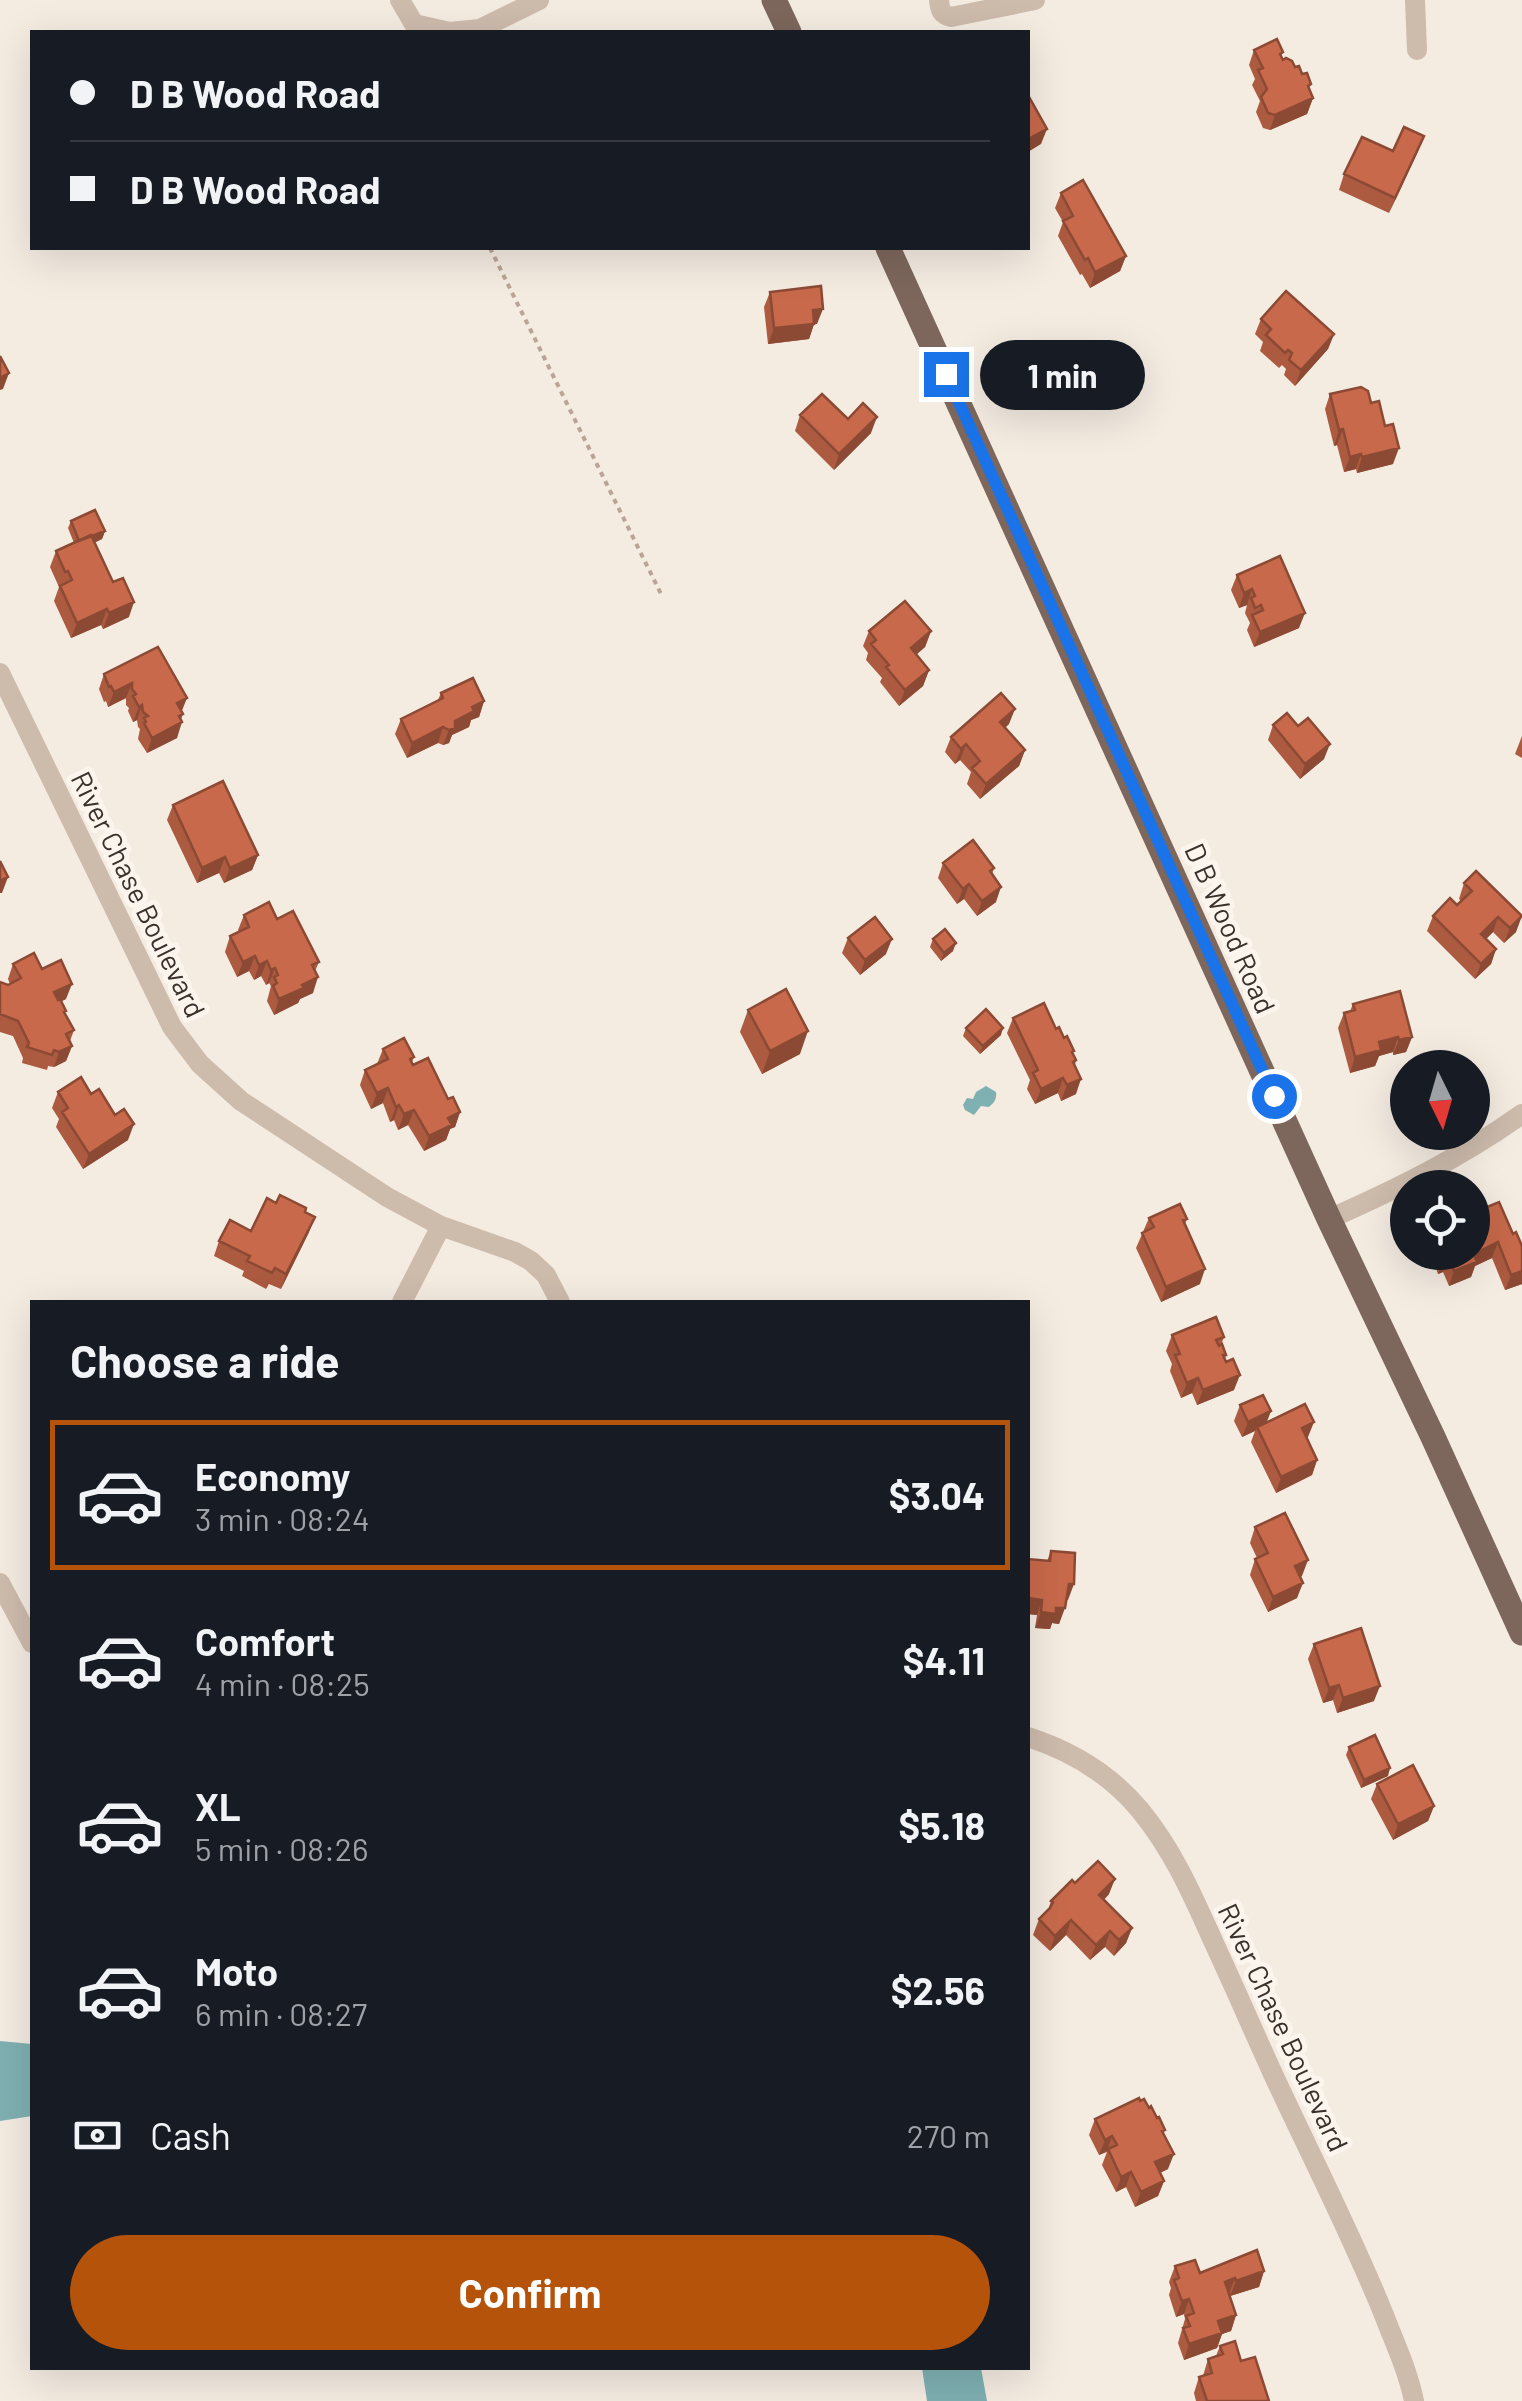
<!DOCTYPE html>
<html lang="en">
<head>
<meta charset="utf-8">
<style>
  :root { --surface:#171b24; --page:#20242c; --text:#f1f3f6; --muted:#9ea1a6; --line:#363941; --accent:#b45309 }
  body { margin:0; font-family:Barlow,sans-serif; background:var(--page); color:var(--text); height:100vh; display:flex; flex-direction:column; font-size:38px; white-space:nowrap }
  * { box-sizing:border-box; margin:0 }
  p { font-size:32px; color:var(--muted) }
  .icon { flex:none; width:55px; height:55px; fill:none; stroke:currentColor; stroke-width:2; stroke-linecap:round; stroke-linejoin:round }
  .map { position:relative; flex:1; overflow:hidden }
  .details { position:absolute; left:30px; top:1300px; width:1000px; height:1070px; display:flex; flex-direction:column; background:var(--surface); border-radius:0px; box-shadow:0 10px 40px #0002 }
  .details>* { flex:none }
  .top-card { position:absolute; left:30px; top:30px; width:1000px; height:220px; border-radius:0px; box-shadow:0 10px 40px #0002; display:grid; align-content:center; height:220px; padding:0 40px; background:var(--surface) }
  .needle { width:65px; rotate:175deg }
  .controls { position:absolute; left:1390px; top:1050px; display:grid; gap:20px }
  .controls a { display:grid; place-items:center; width:100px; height:100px; border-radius:50%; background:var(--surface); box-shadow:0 10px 40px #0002; font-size:50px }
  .end { position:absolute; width:45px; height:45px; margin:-22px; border:12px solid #1a73e8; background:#fff; box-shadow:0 0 0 5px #fff }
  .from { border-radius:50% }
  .bubble { position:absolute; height:70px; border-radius:35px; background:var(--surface); box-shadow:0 10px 40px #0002; font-size:32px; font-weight:700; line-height:70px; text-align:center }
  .top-card b { display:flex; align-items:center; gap:35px; height:95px; font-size:38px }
  .top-card b+b { border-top:2px solid var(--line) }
  .top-card i { width:25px; height:25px; background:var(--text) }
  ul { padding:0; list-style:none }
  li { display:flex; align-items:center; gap:30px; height:150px; margin:0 20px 15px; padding:0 20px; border:5px solid transparent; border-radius:0px }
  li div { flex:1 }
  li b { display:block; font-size:38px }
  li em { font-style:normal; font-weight:700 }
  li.selected { border-color:var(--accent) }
  li>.icon { width:90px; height:90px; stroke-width:1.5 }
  h2 { padding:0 40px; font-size:45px; line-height:120px }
  .pay { display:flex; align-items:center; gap:25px; height:110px; padding:0 40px; font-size:38px }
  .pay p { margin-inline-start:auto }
  .button { display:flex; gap:20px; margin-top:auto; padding:20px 40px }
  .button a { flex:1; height:115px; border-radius:60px; background:var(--accent); color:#fff; font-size:40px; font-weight:700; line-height:115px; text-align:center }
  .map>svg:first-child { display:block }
  .water { fill:#7fb0b2 }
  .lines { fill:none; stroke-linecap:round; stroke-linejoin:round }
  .path { stroke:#b9a596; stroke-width:4; stroke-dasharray:5 5; stroke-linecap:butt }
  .minor { stroke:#cdbbac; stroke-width:20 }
  .major { stroke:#7d675c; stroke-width:25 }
  .wall { fill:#ac5a40 }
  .shaded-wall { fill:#8c4a34 }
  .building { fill:#c8694b; stroke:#8c4a34; stroke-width:2.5 }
  .route { stroke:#1a73e8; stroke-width:12 }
  .labels { text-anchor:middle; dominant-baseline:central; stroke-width:10; stroke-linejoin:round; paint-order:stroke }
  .street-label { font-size:28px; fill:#3b302b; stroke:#fbf5ee }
</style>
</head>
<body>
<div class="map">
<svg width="1522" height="2401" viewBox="0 0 1522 2401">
  <rect width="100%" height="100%" fill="#f4ebe1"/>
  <path class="water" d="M986,1086l10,6c1,7 -2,11 -7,15l-8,-1 -7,9 -9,-5 -2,-5 4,-7 6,1 3,-7z
    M0,2041l32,3v72l-32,5z
    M922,2368h59l6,33h-60z"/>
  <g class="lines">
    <path class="path" d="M490,248l172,348"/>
    <path class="minor" d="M400,0l14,24 36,8 30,-3 59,-29
      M939,0c1,10 2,14 12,17l84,-17
      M1415,0l2,50
      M0,673l172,354 28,37 41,37 146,96 54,29 74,26 16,9 15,14 14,27
      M1329,1219c68,-30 133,-62 193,-105
      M402,1302l39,-76
      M0,1583l32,60
      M1028,1737c43,14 83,38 112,73 33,40 53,86 74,133 20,43 39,87 59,131 37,80 78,159 111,241 11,29 24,56 30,86"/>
    <path class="major" d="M774,0l15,32
      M888,248l441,971 104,218 89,196"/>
  </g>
  <path class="wall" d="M1254,50l29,2 -2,5 2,3 12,7 16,17 -2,5 4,9 -6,16 -37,16 -7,-2 -7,-16 4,-11 -8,-16 3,-6 -6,-14z
    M1393,151h25l-29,62 -50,-23 5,-16z
    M1061,193l65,63 -6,15 -30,17 -8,-14 -2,1 -22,-39 5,-14 -8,-14z
    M770,292l47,32h-3l-5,15 -41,5 -4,-37z
    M1261,319l73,15 -6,15 -33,37 -11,-11 2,-6 -4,-4 -3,3 -19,-17 3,-9 -8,-8z
    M1330,394l41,9 14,23 8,38 -36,9 -1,-4 -12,3 -7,-27 -3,1 -9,-37z
    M800,415l48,4 23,14 -37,37 -39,-39z
    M71,521l34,10 -3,8 -8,4 35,74 -26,12 -2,-4 -30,13 -17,-37 5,-14 -9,-20 6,-16 18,-8 -6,-15z
    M1237,575l62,53 -45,19 -7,-17 3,-7 -5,-10 2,-8 -8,3 -8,-18z
    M869,631h62l-6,16 -9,8 13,15 -6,16 -24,20 -19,-24 2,-4 -16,-18 2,-7 -5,-7z
    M158,647l24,65 -5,26 -30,15 -9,-14 2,-10 -2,-2 -1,-7 -4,2 -5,-11 1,-3 -3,-3v-7l-18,9 -2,-6 -2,1 -5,-13 5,-15z
    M441,693l43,8 -5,16 -8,3 -2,7 -17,8 -3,8 -6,2 -5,-2 -31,15 -12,-24 6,-15 37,-19z
    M1009,724l-4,4 20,22 -6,16 -39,33 -13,-15 4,-12 -11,-12 -5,4 -10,-12 6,-15z
    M1273,725l25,1 26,33 -24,20 -32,-39z
    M1522,736v22l-7,-4z
    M173,805l85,50 -6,15 -28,13 -5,-10 -22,10 -30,-63z
    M943,863l51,5 -2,6 4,28 -19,14 -13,-17 -7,5 -19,-26z
    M1464,883l52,49 -12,11 -11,-11 -7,7 10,10 -5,15 -16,15 -48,-48 6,-15 24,-11 4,-4 -2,-2z
    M244,915l33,4 42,43 -4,9 -2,22 -13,6 -2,4 -24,12 -7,-14 4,-15 -2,-3 -3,2 -5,-9 -7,4 -5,-9 -12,6 -12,-25 5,-16 9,-4 -1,-2z
    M848,938l38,16 -26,21 -18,-22z
    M933,939l20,12 -12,10 -11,-14z
    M13,964l29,5 24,30 -5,2 4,13 9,16 -4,11 2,5 -6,15 -12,6 -6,-1 -1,4 -25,-7 1,-5 -10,-22 -13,-4v-50l8,3 2,-1 -2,-5z
    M1353,1004l59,33 -6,15 -13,3v-3l-14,4 -4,10 -25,7 -12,-45 6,-15 6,-2z
    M748,1010l52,44 -38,20 -22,-42z
    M1013,1018l51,20 10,13 -1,3 3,6 -1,5 1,29 -15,7 -3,-8 -23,11 -8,-15 3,-9 -23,-47z
    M966,1028l35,7 -21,19 -17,-18z
    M383,1049l31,8 -2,5 1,3 47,47 -5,15 -5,2 -4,11 -22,11 -16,-26 -10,5 -4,-10 -4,2 -7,-19 -12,6 -11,-24 5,-15 12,-6z
    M58,1092l33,2 37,46 -45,29 -27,-42 3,-8 -7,-11z
    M276,1203l29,9 4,20 -28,57 -12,-5 -3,5 -24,-13 2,-5 -30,-15 5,-15 32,-10z
    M1149,1218l38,1 -2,5 15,60 -39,18 -25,-54z
    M1513,1234l9,12v38l-17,6 -13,-32 -17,8 -4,11 -22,9 -6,-14 -5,2 -8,-22h42z
    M1172,1335l52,2 -3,8 5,10 -1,4 9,31 -37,15 -5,-12 -11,5 -11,-27 2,-7 -6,-13z
    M1240,1405l27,17 41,15 -1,1 10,22 -5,15 -36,18 -25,-51 4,-11 -13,6 -8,-16z
    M1255,1527l47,49 -2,1 -3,21 -29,14 -18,-37 5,-16 2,-1 -7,-15z
    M1051,1551l17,49 -2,-1 -7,25 -7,-1 -2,6 -15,-1 2,-13 -9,-1v-55l19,2z
    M1314,1644l60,57 -37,12 -4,-13 -10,3 -15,-44z
    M1349,1747l39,29 -27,12 -15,-33z
    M1377,1784l57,22 -6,15 -35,19 -22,-41z
    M1075,1883l34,11 -5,6 28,28 -6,15 -12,13 -9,-9 -15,13 -24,-25 -16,16 -17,-16 6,-16 9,-9 3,-9z
    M1140,2101l9,7 16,22 -2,3 5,36 -8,4 4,8 -6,15 -23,11 -9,-20 -10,5 -14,-27 5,-13 -8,3 -10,-20 6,-16z
    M1175,2266l25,7 64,-2 -5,16 -29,9 6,19 -5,16 -9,3 -5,14 -33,12 -6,-17 7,-24 -1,-5 -8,3 -7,-22 2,-7 -2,-6z
    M1220,2346l21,15 28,40h-73l-2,-8 5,-16 4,-1 5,-17 8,-3z"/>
  <path class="shaded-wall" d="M1313,98l-6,16 -37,16 5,-15z
    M1047,129l-6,15 -13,8v-13z
    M1424,136l-6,15 -29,62 6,-15z
    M1126,256l-6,15 -30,17 5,-16z
    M823,309l-6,15h-3l-5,15 -41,5 6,-16 39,-18z
    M1334,334l-6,15 -33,37 6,-16z
    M9,373l-6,16 -3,1v-12z
    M877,417l-6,16 -37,37 5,-16z
    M1343,429l-6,16 -3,1 5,-16z
    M1399,448l-6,16 -36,9 5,-16z
    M1361,454l-5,15 -12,3 6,-15z
    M105,531l-3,8 -24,11 2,-7z
    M1252,589l-5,16 -8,3 5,-15z
    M134,602l-5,15 -26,12 6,-16z
    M107,609l-6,16 -30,13 6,-15z
    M1305,613l-6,15 -45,19 6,-15z
    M931,631l-6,16 -20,17 6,-16z
    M929,670l-6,16 -24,20 6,-16z
    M132,683l-6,15 -18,9 6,-15z
    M187,698l-6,15 -4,-10z
    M484,701l-5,16 -8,3 -2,7 -17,8 -3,8 -6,2 6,-15 6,-9 17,-14z
    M142,705l-5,15 -4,2 6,-15z
    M1015,709l-6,15 -15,13 6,-15z
    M183,714l-4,10 3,-2 -5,16 -30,15 5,-15z
    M443,727l-5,16 -31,15 5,-15z
    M966,744l-6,16 -5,4 6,-15z
    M1330,744l-6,15 -24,20 5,-15z
    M1025,750l-6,16 -39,33 6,-15z
    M258,855l-6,15 -28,13 6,-15z
    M225,857l-6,16 -22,10 5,-15z
    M8,877l-6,16h-2v-12z
    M969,884l-5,15 -7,5 6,-15z
    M1001,887l-5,15 -19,14 5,-15z
    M1522,916l-6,16 -12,11 6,-15z
    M1498,917l-5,15 -17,17 5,-15z
    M892,939l-6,15 -26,21 5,-15z
    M956,943l-3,8 -12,10 3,-8z
    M1496,949l-5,15 -16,15 6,-15z
    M255,956l-6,15 -12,6 6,-15z
    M267,961l-6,15 -7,4 5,-15z
    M275,968l-6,15 -3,2 5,-15z
    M318,977l-5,16 -13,6 -2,4 -24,12 5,-16 23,-14z
    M72,984l-6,15 -17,9 5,-16z
    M1003,1028l-2,7 -21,19 3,-8z
    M808,1031l-8,23 -38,20 8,-23z
    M1398,1037l-5,15 -14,4 -4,10 -25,7 5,-16 24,-15z
    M1412,1037l-6,15 -13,3 6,-15z
    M72,1046l-6,15 -12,6 5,-15z
    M1063,1078l-5,15 -23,11 6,-15z
    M1081,1079l-5,15 -15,7 6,-16z
    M388,1088l-5,15 -12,6 6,-16z
    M399,1105l-5,15 -4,2 6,-15z
    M414,1110l-6,15 -10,5 6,-16z
    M460,1112l-5,15 -5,2 -4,11 -22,11 5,-15 19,-18z
    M134,1124l-6,16 -45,29 6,-15z
    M315,1217l-6,15 -28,57 5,-15z
    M1498,1242l-6,16 -17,8 -4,11 -22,9 5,-15 20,-17z
    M1448,1257l-5,15 -5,2 6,-15z
    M1205,1269l-5,15 -39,18 5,-15z
    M1522,1271v13l-17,6 6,-15z
    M1240,1375l-6,15 -37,15 6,-15z
    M1198,1378l-6,15 -11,5 6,-15z
    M1271,1411l-6,16h-8l-2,4 -13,6 6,-15z
    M1314,1422l-6,15 -12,6 6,-15z
    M1317,1460l-5,15 -36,18 5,-16z
    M1308,1560l-6,16 -13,6 6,-16z
    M1303,1583l-6,15 -29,14 5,-15z
    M1069,1584h5l-6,16 -4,-1z
    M1028,1598l14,2 -5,15 -9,-1z
    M1056,1608h9l-6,16 -7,-1 -2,6 -15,-1 6,-16z
    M1339,1685l-6,15 -10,3 6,-15z
    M1380,1686l-6,15 -37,12 6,-15z
    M1390,1768l-2,8 -27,12 3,-8z
    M1434,1806l-6,15 -35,19 5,-16z
    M1115,1879l-6,15 -16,16 6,-15z
    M1071,1920l-5,15 -16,16 5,-15z
    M1132,1928l-6,15 -12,13 5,-16z
    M1110,1931l-5,16 -15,13 6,-15z
    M1112,2136l-5,15 -8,4 6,-15z
    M1174,2154l-6,15 -19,9 6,-16z
    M1131,2172l-5,15 -10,5 5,-15z
    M1164,2181l-6,15 -23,11 6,-15z
    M1264,2271l-5,16 -29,9 6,-15z
    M1235,2278l-6,15 -4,-11z
    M1189,2299l-5,15 -8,3 6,-16z
    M1236,2315l-5,16 -9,3 -5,14 -33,12 5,-16 29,-23z"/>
  <path class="building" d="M1277,39l6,13 -3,2 3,6 3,-2 6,3 3,6 4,-1 3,8 5,-1 4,11 -3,2 5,12 -38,17 -7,-2 -7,-16 6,-8 -9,-19 5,-2 -9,-18z
    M1028,95l19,34 -19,10z
    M1404,127l20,9 -29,62 -51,-24 18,-37 31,14z
    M1083,180l43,76 -31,16 -7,-14 -3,2 -22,-39 10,-5 -12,-23z
    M821,286l2,23 -10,1 1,14 -40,4 -4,-36z
    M1286,291l48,43 -33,36 -12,-10 3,-7 -4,-3 -3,3 -19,-18 5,-6 -10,-10z
    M0,356l9,17 -9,5z
    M1361,387l7,4 3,12 8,-2 6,25 8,-2 6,24 -37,9 -1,-3 -11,3 -7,-28 -4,1 -9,-36z
    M822,394l26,25 15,-16 14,14 -38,37 -39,-39z
    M95,510l10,21 -26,10 -8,-20z
    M91,535l22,47 10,-4 11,24 -25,11 -2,-4 -30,14 -17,-37 12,-6 -4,-9 -3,1 -9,-21z
    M1280,556l25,57 -45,19 -8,-17 11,-5 -2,-5 -6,3 -4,-10 4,-2 -3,-7 -8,4 -7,-18z
    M905,601l26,30 -20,17 18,22 -24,20 -19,-23 3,-2 -18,-21 5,-4 -7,-9z
    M158,647l29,51 -10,5 6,11 -4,2 3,6 -30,16 -8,-15 2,-1 -2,-4 4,-2 -5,-4 -1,-7 -3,2 -6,-11 3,-2 -4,-5v-6l-18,9 -3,-6 -2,1 -5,-13z
    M473,678l11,23 -12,6 2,4 -19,10v7l-6,2 -6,-3 -31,16 -11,-24 42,-21 -2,-5z
    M1001,693l14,16 -15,13 25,28 -39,34 -14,-16 8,-7 -14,-17 -5,5 -10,-12z
    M1287,713l11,13 10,-8 22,26 -25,20 -32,-39z
    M223,781l35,74 -28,13 -5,-11 -23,11 -29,-63z
    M973,840l21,28 -4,3 11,16 -19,14 -13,-17 -6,5 -20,-26z
    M0,861l8,16 -8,4z
    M1476,871l46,45 -12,12 -12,-11 -17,17 15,15 -15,15 -48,-48 17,-18 7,7 15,-14 -8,-8z
    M269,902l8,17 16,-8 26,51 -7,3 6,12 -16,8 2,3 -25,11 -6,-13 4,-3 -3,-6 4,-2 -3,-7 -4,2 -4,-9 -8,4 -4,-9 -12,6 -13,-26 19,-9 -5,-12z
    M875,917l17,22 -27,21 -17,-22z
    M945,929l11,14 -12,10 -11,-14z
    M34,953l8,16 19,-9 11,24 -18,8 4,8 2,-1 6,12 -2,1 10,18 -8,4 6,12 -13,6 -5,-2 -2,5 -25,-8 2,-4 -11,-22 -18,-7v-32l8,3 13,-7 -8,-14z
    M786,989l22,42 -38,20 -22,-41z
    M1400,991l12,46 -13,3 -1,-3 -19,5 2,8 -26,7 -11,-44 11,-3 -2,-6z
    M1044,1003l12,26 3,-2 5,11 3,-2 7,15 -2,1 4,8 -3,2 8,17 -14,6 -4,-7 -22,11 -8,-16 5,-3 -25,-52z
    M986,1009l17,19 -20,18 -17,-18z
    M404,1038l10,19 -4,2 3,6 15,-7 20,41 5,-2 7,15 -12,6 4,7 -23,11 -15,-26 -10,4 -5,-9 -3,2 -8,-19 -11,5 -12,-23 23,-11 -5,-10z
    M81,1077l10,17 8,-5 16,26 9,-6 10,15 -45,30 -27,-42 6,-4 -10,-16z
    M280,1195l26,13 -1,4 10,5 -29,57 -11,-6 -3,5 -25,-12 3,-5 -31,-15 11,-21 21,11 16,-33 9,5z
    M1499,1202l14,32 3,-2 6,14v25l-11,4 -13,-33 -24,12 3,8 -23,9 -6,-14 -4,2 -3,-7h31v-39z
    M1180,1204l7,15 -4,1 22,49 -39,18 -24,-54 12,-6 -5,-9z
    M1216,1317l8,20 -8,3 3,6 3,-2 4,11h-3l3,7 7,-3 7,16 -37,15 -5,-12 -11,5 -12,-28 5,-1 -8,-19z
    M1263,1395l8,16 -23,11 -8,-17z
    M1305,1404l9,18 -12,6 15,32 -36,17 -24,-50z
    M1285,1513l23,47 -13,6 8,17 -30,14 -18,-38 13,-6 -13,-26z
    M1051,1551l24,2 -1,31h-5l-4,24h-9v6l-15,-2 1,-12 -14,-2v-39l22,2z
    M1361,1628l19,58 -37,12 -4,-13 -10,3 -15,-44z
    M1375,1735l15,33 -26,12 -15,-33z
    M1413,1765l21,41 -36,18 -21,-40z
    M1098,1861l17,18 -16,16 33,33 -13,12 -9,-9 -14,14 -25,-25 -16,16 -16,-17 11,-11 3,-6 -2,-1 21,-21 3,3z
    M1139,2098l1,3 4,-2 5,9 2,-2 6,12 2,-1 6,13 -3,1 12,23 -19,8 9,19 -23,11 -10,-20 -10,5 -13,-28 9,-4 -5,-9 -7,4 -10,-21z
    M1257,2250l7,21 -28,10 -1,-3 -10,4 11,33 -18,6 4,12 -33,11 -6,-16 7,-2 -4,-10 8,-3 -5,-14 -7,2 -8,-21 5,-2 -4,-12 20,-6 5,13z
    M1235,2341l6,20 14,-4 14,44h-62l-8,-24 13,-4 -4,-14 15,-5 -3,-8z"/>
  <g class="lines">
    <path class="route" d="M946,374l328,722"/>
  </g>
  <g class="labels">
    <g class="street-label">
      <text transform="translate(139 894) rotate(64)">River Chase Boulevard</text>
      <text transform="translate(1231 928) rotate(66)">D B Wood Road</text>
      <text transform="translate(1284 2027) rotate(65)">River Chase Boulevard</text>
    </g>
  </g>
</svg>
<div class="controls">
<a><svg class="needle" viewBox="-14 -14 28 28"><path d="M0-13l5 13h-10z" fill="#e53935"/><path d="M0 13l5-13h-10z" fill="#9ea1a6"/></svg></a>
<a><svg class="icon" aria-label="locate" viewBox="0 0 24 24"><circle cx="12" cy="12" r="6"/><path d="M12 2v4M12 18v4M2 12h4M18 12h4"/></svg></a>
</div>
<i class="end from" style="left:1274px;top:1096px"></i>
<i class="end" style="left:946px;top:374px"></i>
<div class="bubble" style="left:980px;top:340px;width:165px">1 min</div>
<div class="top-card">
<b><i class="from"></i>D B Wood Road</b>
<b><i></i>D B Wood Road</b>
</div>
<section class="details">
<h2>Choose a ride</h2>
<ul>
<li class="selected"><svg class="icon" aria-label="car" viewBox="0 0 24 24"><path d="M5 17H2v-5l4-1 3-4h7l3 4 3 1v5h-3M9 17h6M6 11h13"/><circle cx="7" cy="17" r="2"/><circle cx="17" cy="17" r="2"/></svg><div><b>Economy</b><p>3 min · 08:24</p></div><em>$3.04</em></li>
<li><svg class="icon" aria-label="car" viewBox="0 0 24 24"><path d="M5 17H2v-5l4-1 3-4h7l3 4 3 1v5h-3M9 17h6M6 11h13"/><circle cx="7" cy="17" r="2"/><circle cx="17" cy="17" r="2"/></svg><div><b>Comfort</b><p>4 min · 08:25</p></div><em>$4.11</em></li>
<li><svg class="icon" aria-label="car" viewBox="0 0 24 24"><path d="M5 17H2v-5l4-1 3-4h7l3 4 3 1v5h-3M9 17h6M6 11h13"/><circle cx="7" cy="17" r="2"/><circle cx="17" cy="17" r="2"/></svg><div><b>XL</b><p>5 min · 08:26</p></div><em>$5.18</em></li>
<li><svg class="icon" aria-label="car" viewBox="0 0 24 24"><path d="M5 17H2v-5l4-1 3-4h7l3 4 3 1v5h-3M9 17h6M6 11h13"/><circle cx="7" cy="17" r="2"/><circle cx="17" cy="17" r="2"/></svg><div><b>Moto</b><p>6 min · 08:27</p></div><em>$2.56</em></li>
</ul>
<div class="pay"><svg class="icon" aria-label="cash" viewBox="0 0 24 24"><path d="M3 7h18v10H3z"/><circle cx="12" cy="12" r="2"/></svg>Cash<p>270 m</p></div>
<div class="button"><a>Confirm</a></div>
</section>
</div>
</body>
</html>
